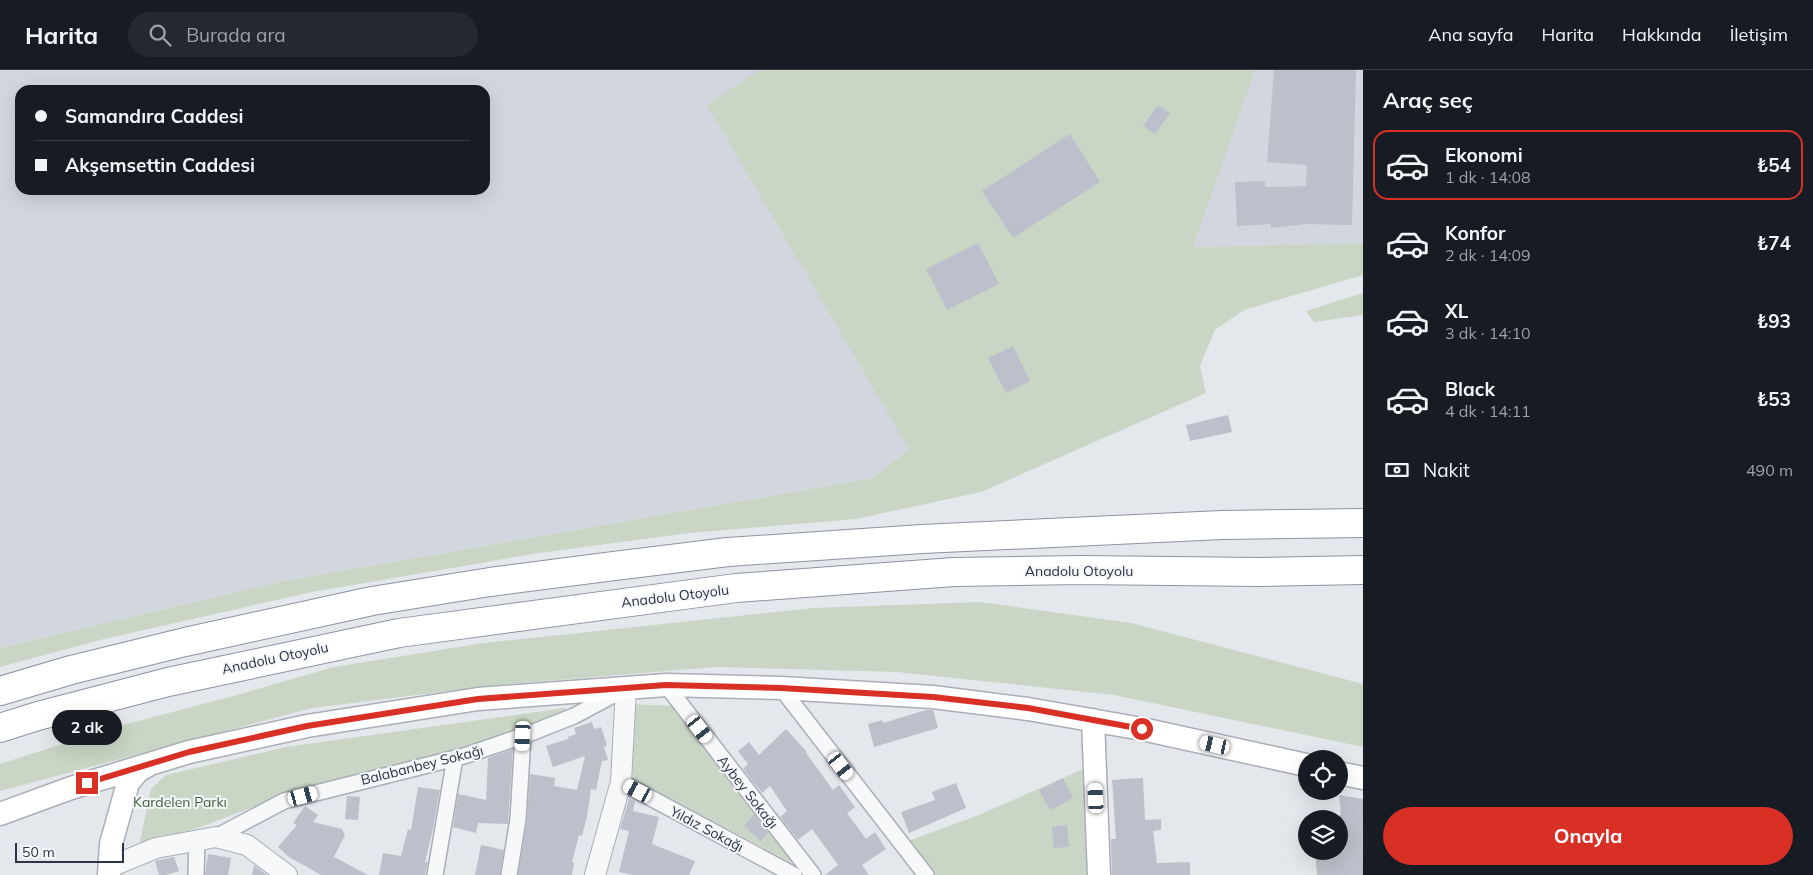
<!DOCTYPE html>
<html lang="tr">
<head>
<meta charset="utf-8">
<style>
  :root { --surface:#171b24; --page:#242831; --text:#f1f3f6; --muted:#9ea1a6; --line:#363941; --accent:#d93025 }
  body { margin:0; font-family:Mulish,sans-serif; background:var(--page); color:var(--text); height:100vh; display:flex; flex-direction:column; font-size:19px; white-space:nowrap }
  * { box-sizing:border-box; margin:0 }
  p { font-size:16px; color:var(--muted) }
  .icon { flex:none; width:28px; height:28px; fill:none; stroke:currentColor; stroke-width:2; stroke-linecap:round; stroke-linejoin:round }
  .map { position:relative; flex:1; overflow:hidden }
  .details { display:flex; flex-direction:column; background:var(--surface); width:450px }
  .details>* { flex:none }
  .banner { position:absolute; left:15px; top:15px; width:475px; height:110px; border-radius:15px; box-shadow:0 5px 20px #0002; display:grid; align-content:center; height:110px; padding:0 20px; background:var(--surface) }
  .tools { position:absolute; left:1298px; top:680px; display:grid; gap:10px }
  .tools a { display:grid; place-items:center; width:50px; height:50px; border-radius:50%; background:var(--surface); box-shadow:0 5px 20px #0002; font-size:25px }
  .scale { position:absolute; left:15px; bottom:12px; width:109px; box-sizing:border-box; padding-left:5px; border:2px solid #2b3445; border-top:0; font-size:14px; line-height:18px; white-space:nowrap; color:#2b3445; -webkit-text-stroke:4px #f4f6f9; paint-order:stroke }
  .end { position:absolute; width:22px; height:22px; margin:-11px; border:6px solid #d93025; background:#fff; box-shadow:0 0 0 2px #fff }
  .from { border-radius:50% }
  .bubble { position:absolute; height:35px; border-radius:18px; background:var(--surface); box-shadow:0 5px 20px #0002; font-size:16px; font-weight:700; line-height:35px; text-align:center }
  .car { position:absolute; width:15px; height:30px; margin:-15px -8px; border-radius:6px; box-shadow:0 0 4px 1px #0007; background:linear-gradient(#fff 24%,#345 0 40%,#fff 0 76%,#345 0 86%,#fff 0) }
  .banner b { display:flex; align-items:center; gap:18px; height:48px; font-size:19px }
  .banner b+b { border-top:1px solid var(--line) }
  .banner i { width:12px; height:12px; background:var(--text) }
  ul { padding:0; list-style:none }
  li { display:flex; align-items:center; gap:15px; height:70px; margin:0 10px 8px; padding:0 10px; border:2px solid transparent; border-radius:15px }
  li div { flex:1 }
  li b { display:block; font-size:19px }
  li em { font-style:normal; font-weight:700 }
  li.on { border-color:var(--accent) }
  li>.icon { width:45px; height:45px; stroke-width:1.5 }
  h2 { padding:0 20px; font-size:22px; line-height:60px }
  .pay { display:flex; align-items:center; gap:12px; height:55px; padding:0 20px; font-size:19px }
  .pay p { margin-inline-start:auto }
  .primary-button { display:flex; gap:10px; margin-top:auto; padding:10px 20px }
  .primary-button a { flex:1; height:58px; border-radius:30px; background:var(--accent); color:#fff; font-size:20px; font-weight:700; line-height:58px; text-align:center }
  header { display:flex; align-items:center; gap:30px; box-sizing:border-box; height:70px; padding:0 25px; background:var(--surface); border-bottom:1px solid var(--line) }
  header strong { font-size:24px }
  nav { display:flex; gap:28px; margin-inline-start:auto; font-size:18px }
  .search { width:350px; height:45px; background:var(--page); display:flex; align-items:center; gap:12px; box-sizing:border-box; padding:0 18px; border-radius:28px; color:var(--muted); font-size:19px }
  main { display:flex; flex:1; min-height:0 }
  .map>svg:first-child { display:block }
  .built { fill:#d2d6de; fill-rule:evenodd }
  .green { fill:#c9d6c5 }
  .building { fill:#bbc0ca }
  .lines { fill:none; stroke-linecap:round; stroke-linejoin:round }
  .minor-casing { stroke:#a9aeb7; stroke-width:18 }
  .tertiary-casing { stroke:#a9aeb7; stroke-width:22 }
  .secondary-casing { stroke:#a9aeb7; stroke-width:25 }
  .motorway-casing { stroke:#8b94a3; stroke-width:30 }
  .minor { stroke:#f7f8fa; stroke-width:15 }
  .tertiary { stroke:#f7f8fa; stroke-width:20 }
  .secondary { stroke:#fff; stroke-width:22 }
  .motorway { stroke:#fff; stroke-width:28 }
  .route { stroke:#d93025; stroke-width:6 }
  .labels { text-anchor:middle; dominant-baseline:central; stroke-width:4; stroke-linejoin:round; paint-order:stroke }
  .street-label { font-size:14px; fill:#2b3445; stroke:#f4f6f9 }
  .park-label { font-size:14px; fill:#3f6138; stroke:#f4f6f9 }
</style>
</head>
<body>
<header>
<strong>Harita</strong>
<div class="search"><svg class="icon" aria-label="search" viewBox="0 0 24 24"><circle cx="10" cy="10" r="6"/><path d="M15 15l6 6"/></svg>Burada ara</div>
<nav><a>Ana sayfa</a><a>Harita</a><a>Hakkında</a><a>İletişim</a></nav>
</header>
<main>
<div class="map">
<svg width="1363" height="805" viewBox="0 0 1363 805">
  <rect width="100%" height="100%" fill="#e4e7ec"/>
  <path class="built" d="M0,0h1363v173l-171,4 -283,202 -36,29 -589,103 -284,67zM20,20h465v100h-465z"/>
  <path class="green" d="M760,0h495l-62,177 170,-4v32l-119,35 -29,20 -15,36 6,27 -225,99 -125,27 -167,14 -150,20 -227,39 -208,47 -104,28v-19l284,-67 589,-103 36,-29 -202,-344z
    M1363,223v22l-49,7 -8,-11z
    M980,532l151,21 232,61v63l-249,-52 -217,-23 -181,-5 -219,18 -185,23 -312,83v-27l115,-37 115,-30 104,-30 150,-24 330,-35z
    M628,634l44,2 128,161 -167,-88z
    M565,638v5l-111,42 -166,39 -93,35 -40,10 -14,6 -1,-4 11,-52 15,-14 120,-28z
    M1086,698l5,107h-169l-22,-31 79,-29z"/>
  <path class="building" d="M1274,0h82l-4,155 -47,-1 -34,4v-4l-34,2 -2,-44 30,-1v6l41,-1 1,-21 -40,-3z
    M1158,35l12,8 -15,21 -12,-8z
    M1070,64l30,48 -87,56 -31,-47z
    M978,173l21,41 -52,26 -21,-41z
    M1013,276l17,35 -24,12 -18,-35z
    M1228,345l4,17 -42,9 -4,-16z
    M926,640h7l5,18 -64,19 -6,-23 14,-4 1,3z
    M592,652l2,7 7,-2 6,18 -3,2 4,13 -6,1 -6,29 -5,-1 -4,27 -5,20 -3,-1 -7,27 2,1 -2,12h-54l9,-55 3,-46 25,4 -1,8 23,4 8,-34 -32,11 -7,-21 22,-7v-2l8,-3 -2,-6z
    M786,659l21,23 -1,1 27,37 6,-5 16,22 -8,6 19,26 9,-7 11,17 -24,16 7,10h-44l13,-10 -26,-36 -14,11 -18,-23 7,-6 -17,-25 -8,7 -19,-24 5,-5 -10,-13 11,-9 10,13z
    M513,679l-5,75 -30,-1 -2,10 -23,-6 5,-33 28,6 2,-42z
    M1063,708l10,20 -23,12 -11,-20z
    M1143,708l2,42 16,-1v11l-8,1 4,32 33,-1v13h-78l-1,-36h5l-4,-59z
    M956,713l10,25 -57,25 -8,-21 34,-12 -3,-8z
    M418,717l22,3 -7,39 -8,33h3l-3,13h-46l4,-22 18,3 7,-27 3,1z
    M1339,725l24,4v76h-46l-2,-24h27l-3,-36h2z
    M347,726l13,1 -2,23 -13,-1z
    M629,729l6,2 -2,10 26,6 -7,27 43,17 -6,14h-56l-14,-3 10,-41 -9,-2z
    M305,736l13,9 -5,7 29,7 3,6 -11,22 34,18h-47l-32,-18 -11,-10 19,-22 -4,-2z
    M754,744l14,19 -7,8 -17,-15z
    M1067,755l2,22 -15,1 -2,-21z
    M481,775l23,5 -4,25h-25z
    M208,784l23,4 -3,17h-23z
    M174,787l5,14 -13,4h-7l-4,-14z
    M254,795l13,10h-15z"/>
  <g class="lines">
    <g class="minor-casing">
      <path id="minor" d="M666,615l147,190
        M781,618l145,187
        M621,712l173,93
        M216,767l68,-36 180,-45 67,-23 43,-17 45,-24
        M196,805l1,-34
        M435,805l20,-117
        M509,805l9,-56 5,-83"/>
    </g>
    <g class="tertiary-casing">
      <path id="tertiary" d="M110,797l46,-19 60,-11 31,8 40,30
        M595,805l26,-93 5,-94"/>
    </g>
    <g class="secondary-casing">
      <path id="secondary" d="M1093,650l6,155
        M1339,703l24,5
        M0,744l71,-26 118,-36 118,-26 171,-27 188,-14 115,3 152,9 95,12 114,20 164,36
        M109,805l2,-31 17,-61 10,-12 9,-5"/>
    </g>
    <g class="motorway-casing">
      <path id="motorway" d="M0,621l71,-21 114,-28 187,-41 118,-19 116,-15 122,-15 194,-13 300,-14 141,-2
        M0,658l38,-12 130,-34 231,-49 337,-45 218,-16 126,-2 180,2 103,-2"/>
    </g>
    <use href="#minor" class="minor"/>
    <use href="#tertiary" class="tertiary"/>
    <use href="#secondary" class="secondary"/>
    <use href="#motorway" class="motorway"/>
  </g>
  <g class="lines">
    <path class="route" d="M87,713l102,-31 118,-26 171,-27 188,-14 115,3 152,9 95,11 114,21"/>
  </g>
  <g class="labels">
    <g class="street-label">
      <text x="1079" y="501">Anadolu Otoyolu</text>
      <text transform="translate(675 526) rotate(-7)">Anadolu Otoyolu</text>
      <text transform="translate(275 588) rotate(-12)">Anadolu Otoyolu</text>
      <text transform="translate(422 695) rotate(-14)">Balabanbey Sokağı</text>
      <text transform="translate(748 722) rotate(52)">Aybey Sokağı</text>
      <text transform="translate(707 759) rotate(28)">Yıldız Sokağı</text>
    </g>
    <g class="park-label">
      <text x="180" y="732">Kardelen Parkı</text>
    </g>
  </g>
</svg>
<div class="tools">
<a><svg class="icon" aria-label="locate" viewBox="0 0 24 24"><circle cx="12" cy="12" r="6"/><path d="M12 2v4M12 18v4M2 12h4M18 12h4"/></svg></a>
<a><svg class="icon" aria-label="layers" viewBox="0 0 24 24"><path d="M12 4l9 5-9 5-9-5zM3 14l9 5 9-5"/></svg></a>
</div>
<div class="scale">50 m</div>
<i class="end from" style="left:1142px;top:659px"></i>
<i class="end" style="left:87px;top:713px"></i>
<div class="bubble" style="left:52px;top:640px;width:70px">2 dk</div>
<i class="car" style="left:700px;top:659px;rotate:142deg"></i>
<i class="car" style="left:523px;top:666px;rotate:183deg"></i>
<i class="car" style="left:1215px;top:675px;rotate:283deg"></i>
<i class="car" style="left:841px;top:696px;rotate:142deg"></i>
<i class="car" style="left:638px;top:721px;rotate:298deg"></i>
<i class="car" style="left:303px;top:726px;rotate:75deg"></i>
<i class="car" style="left:1096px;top:728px;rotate:357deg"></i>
<div class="banner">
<b><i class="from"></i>Samandıra Caddesi</b>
<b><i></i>Akşemsettin Caddesi</b>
</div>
</div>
<section class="details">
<h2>Araç seç</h2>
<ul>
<li class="on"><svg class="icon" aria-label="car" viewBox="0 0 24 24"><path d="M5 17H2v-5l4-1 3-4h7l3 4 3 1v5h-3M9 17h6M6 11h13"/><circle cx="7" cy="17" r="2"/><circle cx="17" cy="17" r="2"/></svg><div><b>Ekonomi</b><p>1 dk · 14:08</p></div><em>₺54</em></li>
<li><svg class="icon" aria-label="car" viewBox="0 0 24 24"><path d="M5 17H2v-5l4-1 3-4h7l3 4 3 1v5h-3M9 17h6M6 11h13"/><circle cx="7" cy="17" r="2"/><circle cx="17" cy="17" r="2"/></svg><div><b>Konfor</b><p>2 dk · 14:09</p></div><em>₺74</em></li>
<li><svg class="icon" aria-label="car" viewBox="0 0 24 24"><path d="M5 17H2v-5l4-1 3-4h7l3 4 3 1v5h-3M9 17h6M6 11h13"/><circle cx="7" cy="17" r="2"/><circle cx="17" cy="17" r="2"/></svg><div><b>XL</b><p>3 dk · 14:10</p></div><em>₺93</em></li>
<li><svg class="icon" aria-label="car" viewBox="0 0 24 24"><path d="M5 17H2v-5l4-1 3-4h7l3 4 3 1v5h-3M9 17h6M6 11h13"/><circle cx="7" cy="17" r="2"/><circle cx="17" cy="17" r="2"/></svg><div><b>Black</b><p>4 dk · 14:11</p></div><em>₺53</em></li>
</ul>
<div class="pay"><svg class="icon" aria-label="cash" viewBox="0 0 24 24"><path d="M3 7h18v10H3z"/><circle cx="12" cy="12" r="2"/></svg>Nakit<p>490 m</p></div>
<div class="primary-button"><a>Onayla</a></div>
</section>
</main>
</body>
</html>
